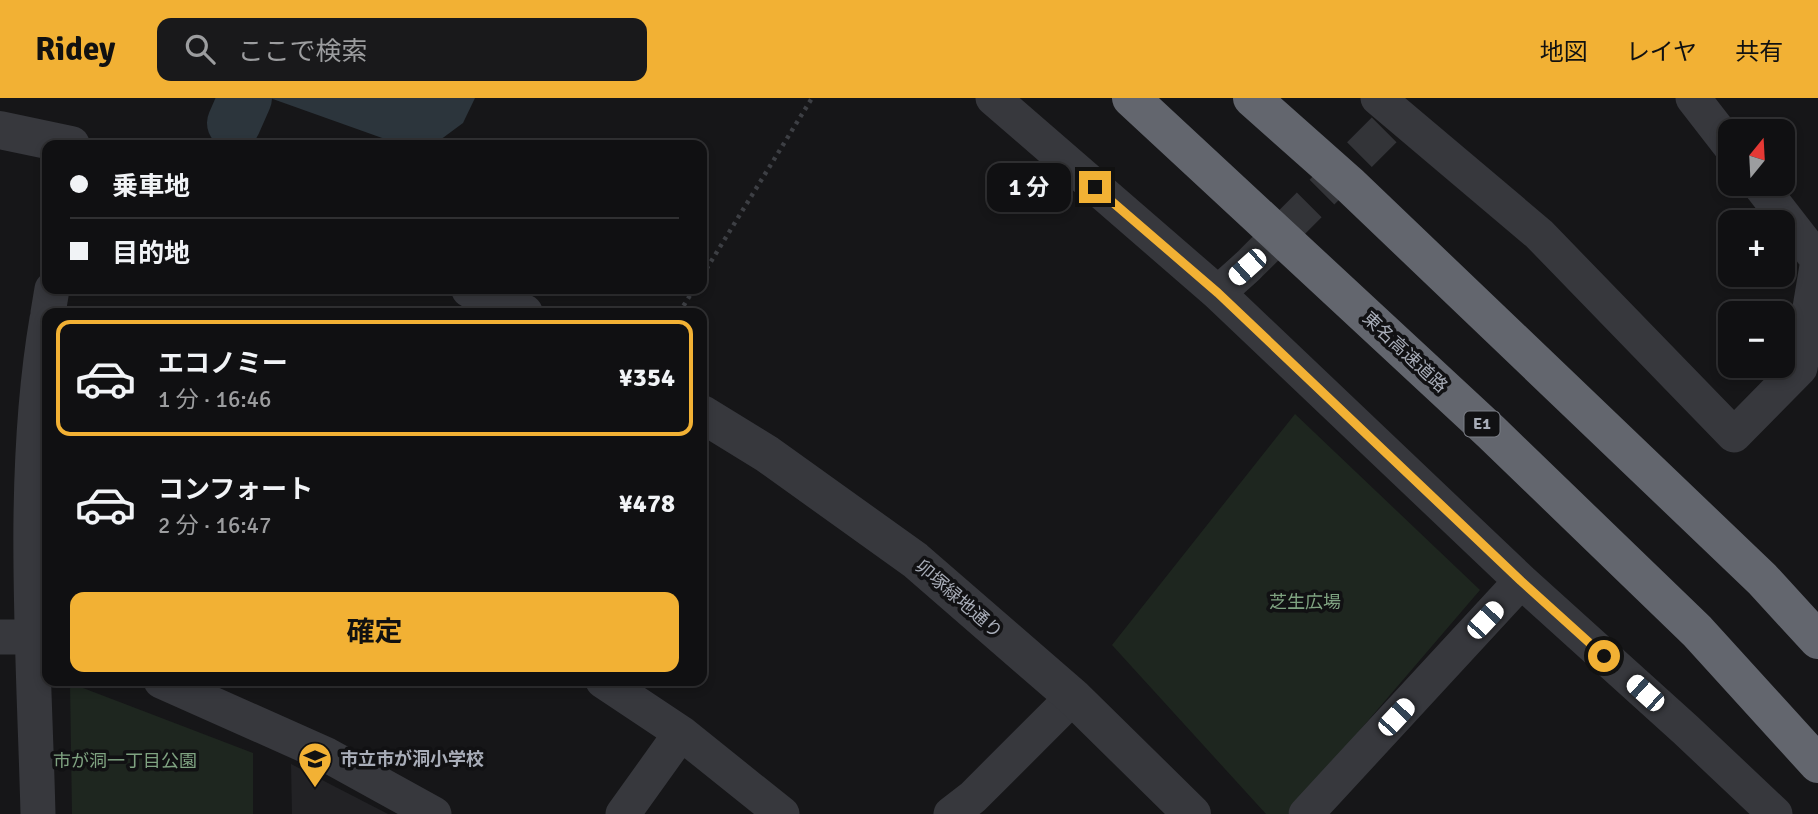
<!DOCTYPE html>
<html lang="ja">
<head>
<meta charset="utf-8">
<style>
  :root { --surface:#101012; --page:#19191b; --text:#f1f3f6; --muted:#9c9d9f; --line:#303032; --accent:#f2b134 }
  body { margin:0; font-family:Signika,"Noto Sans JP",sans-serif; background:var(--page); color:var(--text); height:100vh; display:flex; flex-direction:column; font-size:26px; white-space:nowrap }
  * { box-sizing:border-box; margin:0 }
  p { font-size:23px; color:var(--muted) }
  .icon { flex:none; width:38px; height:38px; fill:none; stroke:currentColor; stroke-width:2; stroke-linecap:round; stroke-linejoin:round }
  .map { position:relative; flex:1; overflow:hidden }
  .side { position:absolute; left:42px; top:210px; width:665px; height:378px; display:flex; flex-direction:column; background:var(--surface); border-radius:14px; box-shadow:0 4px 10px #0003,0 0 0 2px var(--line) }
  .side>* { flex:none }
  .hud { position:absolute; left:42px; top:42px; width:665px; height:154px; border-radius:14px; box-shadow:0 4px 10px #0003,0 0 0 2px var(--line); display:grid; align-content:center; height:154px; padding:0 28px; background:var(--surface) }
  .needle { width:46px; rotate:18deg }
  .buttons { position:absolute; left:1718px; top:21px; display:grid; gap:14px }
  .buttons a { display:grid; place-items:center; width:77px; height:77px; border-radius:14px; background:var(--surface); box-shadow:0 4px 10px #0003,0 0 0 2px var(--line); font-size:35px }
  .end { position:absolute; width:32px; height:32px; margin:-16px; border:9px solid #f2b134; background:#111; box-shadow:0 0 0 4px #111 }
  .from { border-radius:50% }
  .bubble { position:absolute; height:49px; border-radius:14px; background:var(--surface); box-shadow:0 4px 10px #0003,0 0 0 2px var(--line); font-size:23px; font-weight:700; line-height:49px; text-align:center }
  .car { position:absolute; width:21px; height:42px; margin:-21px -10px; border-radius:9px; box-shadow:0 0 5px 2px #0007; background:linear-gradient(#fff 24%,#345 0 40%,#fff 0 76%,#345 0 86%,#fff 0) }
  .hud b { display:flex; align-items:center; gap:24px; height:66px; font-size:26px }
  .hud b+b { border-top:2px solid var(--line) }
  .hud i { width:18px; height:18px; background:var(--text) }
  ul { padding:12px 0 0; list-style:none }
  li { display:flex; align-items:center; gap:21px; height:116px; margin:0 14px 10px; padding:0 14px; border:4px solid transparent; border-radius:14px }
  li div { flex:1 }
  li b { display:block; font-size:26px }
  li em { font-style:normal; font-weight:700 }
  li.on { border-color:var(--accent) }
  li>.icon { width:63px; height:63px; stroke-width:1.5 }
  .action { display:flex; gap:14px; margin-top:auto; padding:14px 28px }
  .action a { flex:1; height:80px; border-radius:14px; background:var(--accent); color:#111; font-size:28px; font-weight:700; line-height:80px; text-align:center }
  header { display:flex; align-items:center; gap:42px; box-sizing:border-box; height:98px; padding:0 35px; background:var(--accent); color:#111 }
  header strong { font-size:33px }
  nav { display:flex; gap:38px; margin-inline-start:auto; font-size:24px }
  .search { width:490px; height:63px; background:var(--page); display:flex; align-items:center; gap:18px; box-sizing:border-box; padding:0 24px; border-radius:14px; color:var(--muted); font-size:26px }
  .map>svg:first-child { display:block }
  .built { fill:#222225 }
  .green { fill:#1e261f }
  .water { fill:#2c353c }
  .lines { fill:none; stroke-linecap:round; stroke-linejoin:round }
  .river { stroke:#2c353c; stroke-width:54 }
  .minor-tunnel { stroke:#333438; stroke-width:35; stroke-dasharray:35 18; stroke-linecap:butt }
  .path { stroke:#3d3f44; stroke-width:4.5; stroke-dasharray:3.5 5; stroke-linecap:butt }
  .minor { stroke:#37383d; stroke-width:35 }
  .tertiary { stroke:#37383d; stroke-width:38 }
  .motorway { stroke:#63666e; stroke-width:38 }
  .route { stroke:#f2b134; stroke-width:9 }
  .labels { text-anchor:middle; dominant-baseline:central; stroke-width:7; stroke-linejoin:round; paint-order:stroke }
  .shield { fill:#111113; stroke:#7b7e86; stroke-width:2 }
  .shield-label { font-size:16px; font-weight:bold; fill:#a8adb8 }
  .street-label { font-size:18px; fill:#a8adb8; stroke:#111113 }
  .park-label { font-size:18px; fill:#7fa381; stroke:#111113 }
  .poi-label { font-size:18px; font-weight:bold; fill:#a8adb8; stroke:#111113; text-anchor:start }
</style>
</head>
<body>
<header>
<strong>Ridey</strong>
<div class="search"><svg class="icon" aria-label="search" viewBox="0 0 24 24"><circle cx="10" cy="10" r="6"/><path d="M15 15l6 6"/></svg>ここで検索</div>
<nav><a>地図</a><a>レイヤ</a><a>共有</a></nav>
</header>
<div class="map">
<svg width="1818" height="716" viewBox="0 0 1818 716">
  <rect width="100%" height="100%" fill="#161618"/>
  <path class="built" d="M291,666l97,50h-96z"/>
  <path class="green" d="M1295,316l185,176 -192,224h-22l-154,-169z
    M70,585l183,70v61h-181z"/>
  <path class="water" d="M270,0h205l-12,25 -23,17 -41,4z"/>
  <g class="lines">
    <path class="river" d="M234,25l11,-25"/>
    <path class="minor-tunnel" d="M1247,169l146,-146"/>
    <path class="path" d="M702,178l110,-178
      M679,215l15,-24"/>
    <path class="minor" d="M993,0l225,195 29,-26
      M1378,0l161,136 195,201 66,-67 18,-108
      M1693,0l38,49
      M1759,86l59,76
      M1218,195l303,288 165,149 89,84
      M48,215l4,-24
      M0,539h33l14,5
      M161,583l166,74 107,59
      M603,583l78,52 101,81
      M38,716c-4,-160 -18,-337 9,-495
      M623,716l58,-81
      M951,716l22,-17 100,-100
      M1306,716l215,-233"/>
    <path class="tertiary" d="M0,32l71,15
      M470,191l54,24
      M702,316l65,40 148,106 158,137 119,117"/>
    <path class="motorway" d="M1131,0l360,334 206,199 121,133
      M1252,0l98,87 412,394 56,61"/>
  </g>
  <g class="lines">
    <path class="route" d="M1095,89l123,106 303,288 83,75"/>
  </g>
  <defs>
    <g id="school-pin" transform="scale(1.75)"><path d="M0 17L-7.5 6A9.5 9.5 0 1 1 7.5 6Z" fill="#f2b134" stroke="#111113"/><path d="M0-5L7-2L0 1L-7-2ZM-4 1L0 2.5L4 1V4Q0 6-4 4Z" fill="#111"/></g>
  </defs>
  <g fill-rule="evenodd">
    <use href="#school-pin" x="315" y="661"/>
  </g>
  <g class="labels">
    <rect class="shield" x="1464.5" y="313.5" width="35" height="25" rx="5"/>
    <g class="shield-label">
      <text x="1482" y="326">E1</text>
    </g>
    <g class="street-label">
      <text transform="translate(1405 254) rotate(43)">東名高速道路</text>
      <text transform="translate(959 501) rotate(41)">卯塚緑地通り</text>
    </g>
    <g class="park-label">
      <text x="1305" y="504">芝生広場</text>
      <text x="125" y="663">市が洞一丁目公園</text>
    </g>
    <g class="poi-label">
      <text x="340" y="661">市立市が洞小学校</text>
    </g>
  </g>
</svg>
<div class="buttons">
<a><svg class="needle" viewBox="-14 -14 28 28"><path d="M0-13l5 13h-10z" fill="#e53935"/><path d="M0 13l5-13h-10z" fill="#9c9d9f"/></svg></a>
<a>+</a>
<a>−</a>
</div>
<i class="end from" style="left:1604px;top:558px"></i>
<i class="end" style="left:1095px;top:89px"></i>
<div class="bubble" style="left:987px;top:65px;width:84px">1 分</div>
<i class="car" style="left:1247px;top:169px;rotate:228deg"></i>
<i class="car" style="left:1485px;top:522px;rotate:43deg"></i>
<i class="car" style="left:1645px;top:595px;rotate:312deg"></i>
<i class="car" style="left:1396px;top:619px;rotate:43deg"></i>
<div class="hud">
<b><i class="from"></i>乗車地</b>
<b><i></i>目的地</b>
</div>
<section class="side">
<ul>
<li class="on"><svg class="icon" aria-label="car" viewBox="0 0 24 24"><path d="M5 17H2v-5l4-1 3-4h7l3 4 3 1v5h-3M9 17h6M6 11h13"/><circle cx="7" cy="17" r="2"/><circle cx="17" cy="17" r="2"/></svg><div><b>エコノミー</b><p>1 分 · 16:46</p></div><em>¥354</em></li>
<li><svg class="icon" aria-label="car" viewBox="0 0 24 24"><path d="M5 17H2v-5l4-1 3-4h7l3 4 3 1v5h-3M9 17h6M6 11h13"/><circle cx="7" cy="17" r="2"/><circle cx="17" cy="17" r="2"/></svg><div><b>コンフォート</b><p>2 分 · 16:47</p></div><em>¥478</em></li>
</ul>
<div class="action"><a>確定</a></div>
</section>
</div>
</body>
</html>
